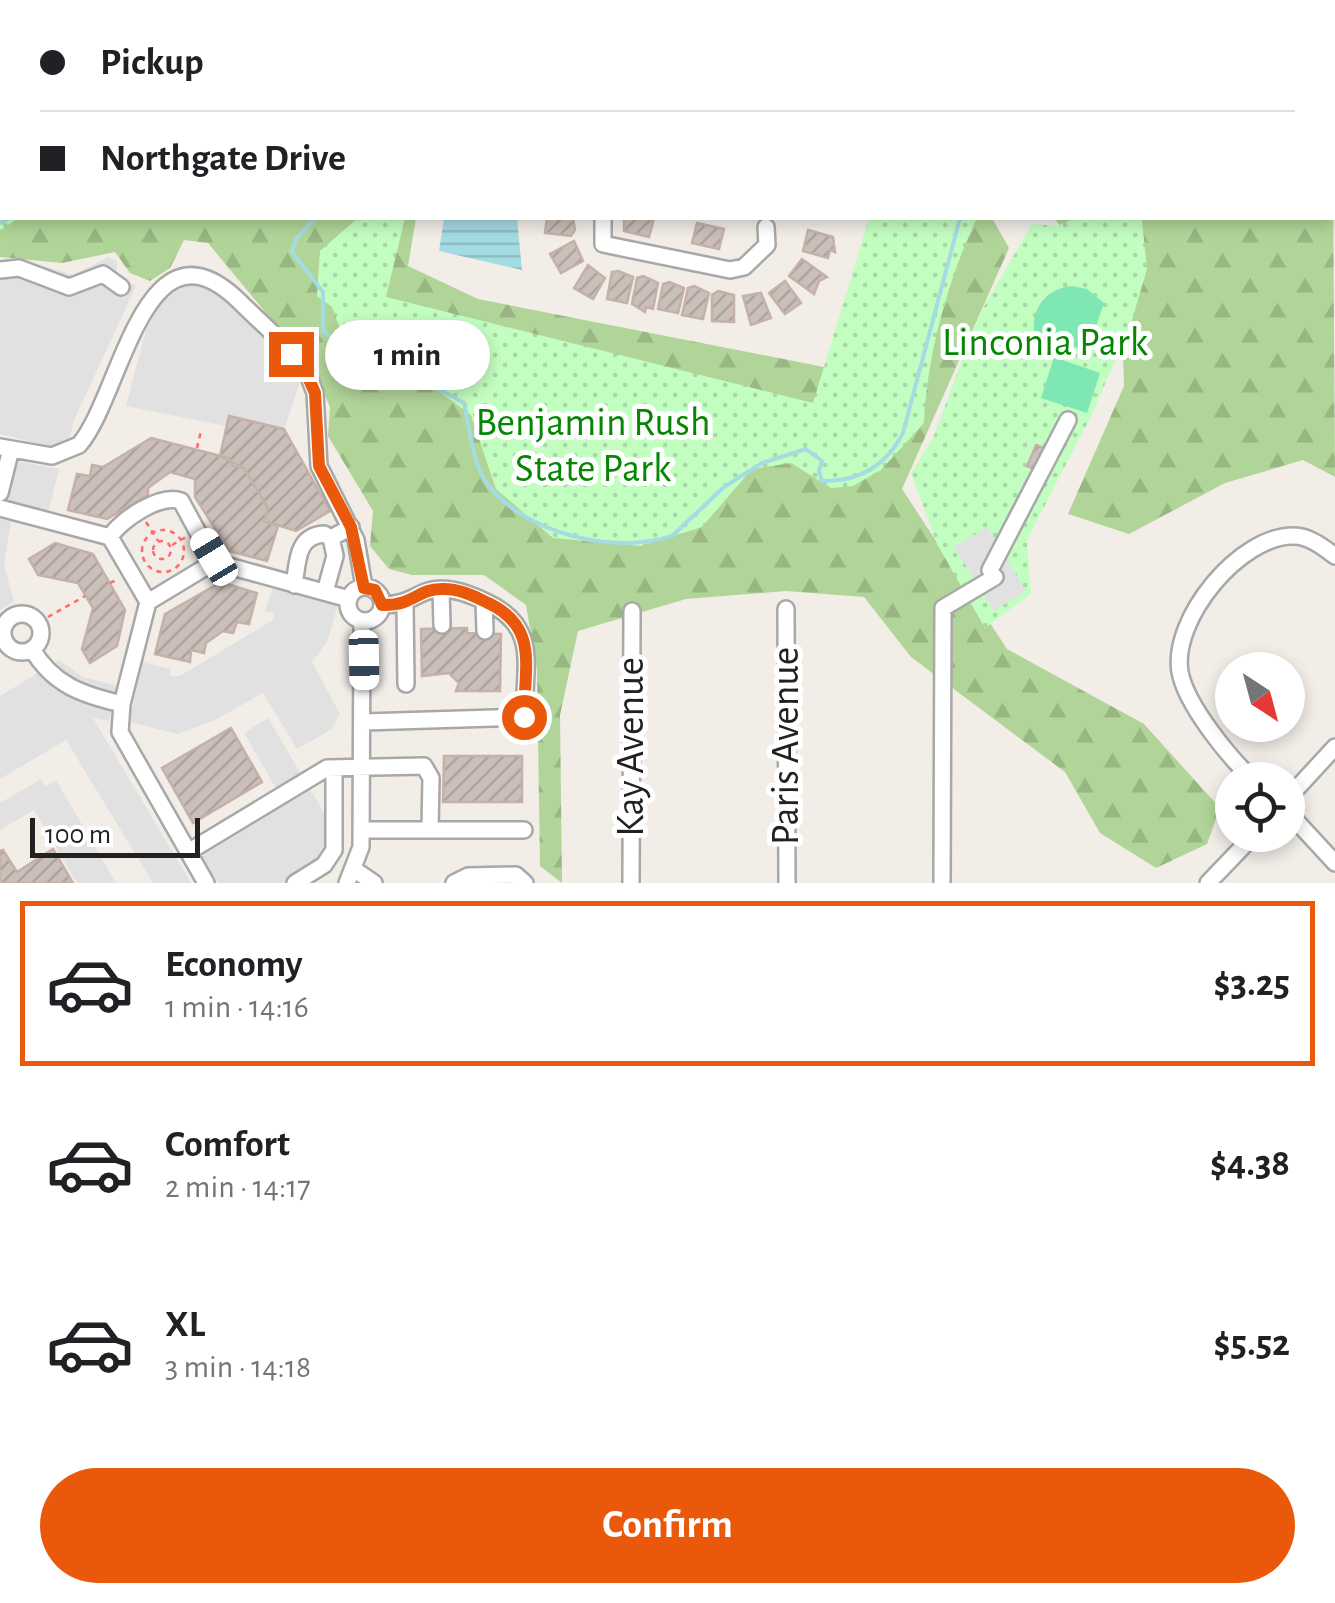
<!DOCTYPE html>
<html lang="en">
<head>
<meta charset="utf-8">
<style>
  :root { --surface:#fff; --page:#f6f6f6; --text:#202124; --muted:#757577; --line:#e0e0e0; --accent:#ea580c }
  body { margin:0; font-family:"Alegreya Sans",sans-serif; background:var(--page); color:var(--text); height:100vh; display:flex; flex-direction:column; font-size:38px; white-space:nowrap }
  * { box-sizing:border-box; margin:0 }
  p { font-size:32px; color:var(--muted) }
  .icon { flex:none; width:55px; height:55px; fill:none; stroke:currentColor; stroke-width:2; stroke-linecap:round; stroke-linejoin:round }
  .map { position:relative; height:883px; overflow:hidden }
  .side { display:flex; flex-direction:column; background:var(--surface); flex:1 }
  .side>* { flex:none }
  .guide { position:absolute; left:0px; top:0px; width:1335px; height:220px; box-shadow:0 5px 15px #0003; display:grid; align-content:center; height:220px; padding:0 40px; background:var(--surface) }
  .needle { width:65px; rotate:144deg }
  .tools { position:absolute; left:1215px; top:652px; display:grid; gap:20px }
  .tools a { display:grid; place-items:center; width:90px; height:90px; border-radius:50%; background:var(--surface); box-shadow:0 5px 15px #0003; font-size:50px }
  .scale { position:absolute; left:30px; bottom:25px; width:170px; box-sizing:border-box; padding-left:10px; border:5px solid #212121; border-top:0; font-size:28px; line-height:35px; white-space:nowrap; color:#212121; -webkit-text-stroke:8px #fff; paint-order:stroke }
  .end { position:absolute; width:45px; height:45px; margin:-22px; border:12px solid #ea580c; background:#fff; box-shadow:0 0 0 5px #fff }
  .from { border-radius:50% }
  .bubble { position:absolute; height:70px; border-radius:35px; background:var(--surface); box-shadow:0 5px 15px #0003; font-size:32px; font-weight:700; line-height:70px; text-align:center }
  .car { position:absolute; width:30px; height:60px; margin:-30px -15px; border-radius:12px; box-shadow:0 0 8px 2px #0007; background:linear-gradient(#fff 24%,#345 0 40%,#fff 0 76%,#345 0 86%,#fff 0) }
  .guide b { display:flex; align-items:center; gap:35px; height:95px; font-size:38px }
  .guide b+b { border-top:2px solid var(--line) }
  .guide i { width:25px; height:25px; background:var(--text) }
  ul { padding:18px 0 0; list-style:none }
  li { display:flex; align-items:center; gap:30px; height:165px; margin:0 20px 15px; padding:0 20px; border:5px solid transparent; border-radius:0px }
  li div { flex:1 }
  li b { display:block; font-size:38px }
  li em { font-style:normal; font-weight:700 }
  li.active { border-color:var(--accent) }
  li>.icon { width:90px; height:90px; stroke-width:1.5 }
  .primary-button { display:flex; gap:20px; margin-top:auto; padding:20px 40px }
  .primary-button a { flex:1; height:115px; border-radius:60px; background:var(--accent); color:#fff; font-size:40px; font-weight:700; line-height:115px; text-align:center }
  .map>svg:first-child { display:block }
  .forest { fill:url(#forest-firs) }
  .park { fill:url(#park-dots) }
  .pitch { fill:#7ee7b3 }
  .parking { fill:#e1e1e1 }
  .water { fill:url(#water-rules) }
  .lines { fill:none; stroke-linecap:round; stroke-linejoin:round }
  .stream { stroke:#a4dce3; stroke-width:4 }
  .building { fill:url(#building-hatch); stroke:#c5b1a7; stroke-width:2.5 }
  .minor-casing { stroke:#a8a8a8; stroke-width:20 }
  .path { stroke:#ff6b6c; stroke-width:2.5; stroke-dasharray:5 5; stroke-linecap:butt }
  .minor { stroke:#fff; stroke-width:15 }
  .route { stroke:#ea580c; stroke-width:12 }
  .labels { text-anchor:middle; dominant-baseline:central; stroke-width:10; stroke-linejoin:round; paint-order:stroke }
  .park-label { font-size:40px; fill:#068603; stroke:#fff }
  .street-label { font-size:40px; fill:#212121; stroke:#fff }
</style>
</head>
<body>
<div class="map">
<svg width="1335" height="883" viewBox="0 0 1335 883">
  <defs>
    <pattern id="forest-firs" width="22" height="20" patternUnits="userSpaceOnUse" patternTransform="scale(2.5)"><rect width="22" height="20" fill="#b1d598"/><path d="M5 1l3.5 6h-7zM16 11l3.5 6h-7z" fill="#98b783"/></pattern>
    <pattern id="park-dots" width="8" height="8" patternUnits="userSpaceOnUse" patternTransform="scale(2.5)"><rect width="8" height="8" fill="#c3fec1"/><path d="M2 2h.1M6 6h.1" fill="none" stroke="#a7d9a6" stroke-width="1.8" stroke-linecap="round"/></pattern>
    <pattern id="water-rules" width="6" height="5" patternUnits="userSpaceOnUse" patternTransform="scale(2.5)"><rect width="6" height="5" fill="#a4dce3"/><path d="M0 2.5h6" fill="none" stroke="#8dbcc2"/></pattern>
    <pattern id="building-hatch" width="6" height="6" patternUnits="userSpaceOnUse" patternTransform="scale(2.5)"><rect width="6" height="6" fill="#cabfb9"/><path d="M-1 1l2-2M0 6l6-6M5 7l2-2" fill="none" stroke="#ada49f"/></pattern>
  </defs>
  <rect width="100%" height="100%" fill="#f2ede7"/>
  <path class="forest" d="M0,58l2,160h414l-8,48 70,33 361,71 49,-152h104l17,30 -107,241 105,160 137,75 76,84 -13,36 -51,24 -56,-35 -35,-61 -154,-115 -47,-60 -78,-6 -100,8 -108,32 -18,84 2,168 -22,-17 -3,-197 -11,-64 -42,-30h-72l-23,-6 -19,-23 3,-35 -45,-75 2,-29 -16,-36 -106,-128 -24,-3 -14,28 -20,13 -20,-8 -15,-21 -53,11 -62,-6z
    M1333,170l2,307 -32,-17 -78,23 -96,51 -61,-20 56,-128 -3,-97 -68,-71h279z"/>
  <path class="park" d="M2,0h349l1,2h-350v216h17l-19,12z
    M358,218h47l-19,79 427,106 56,-185h108c-29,61 -50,137 -53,205l-43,47 -28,16 -22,2 -40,-25 -39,6 -50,58 -61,19 -88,-8 -57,-49 -25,-74 -82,-61 -37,7 -20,-54 -15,-11 3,-45z
    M1076,218l66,2 5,49 -17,58 -39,89 -64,124 4,54 -46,34 -48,-84 -26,-71 22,-35 46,-123 53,-91 25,2z"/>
  <path class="pitch" d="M1072,286l15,3 17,14 -15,44 -6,3 -49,-18c-2,-25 12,-43 38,-46z
    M1054,357l46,16 -13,40 -46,-15z"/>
  <path class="parking" d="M108,257l9,4v15l19,10 -61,132 -8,27 -12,3 -55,-14v-172l25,-2 48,15z
    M205,281l97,95 -18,53 -54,-13 -4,10 -100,-20 20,-76 14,-26 19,-17z
    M0,458l59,11 -15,60 -33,-7 -7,43 10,36 -14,9z
    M987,527l39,64 -32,20 -40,-64z
    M273,588l65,17 -11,37 -15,20 28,52 -8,15 -35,20 -34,-56 -48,27 -38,14 -48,-12 14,-60 28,7 -1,7h10l93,-56 1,-7 -9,-2z
    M59,660l24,17 35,9 -9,35 -16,-3 98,165h-38l-87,-143 -66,39v-83z
    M268,718l74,125 -1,7 -16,24 -15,9h-92l-18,-30 84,-51 -40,-69z
    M41,779l4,7 11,-6 60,103h-39l-43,-73 -34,20v-27z"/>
  <path class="water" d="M444,218h73l5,52 -83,-19z"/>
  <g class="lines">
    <path class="stream" d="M1332,202l3,3
      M316,218l-20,21 -4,13 31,40v39l16,13 48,17 77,42c6,25 8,61 24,82 38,49 126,70 184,51l52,-49 38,-24 44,-14 16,12 -3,10 3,10c38,1 64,-15 81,-48l57,-215
      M0,223l9,-5"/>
  </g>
  <path class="building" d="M547,218h26l2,12 -4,6 -26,-3z
    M624,218h30l-5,19 -25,-6z
    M697,223l27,6 -5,20 -27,-6z
    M808,230l25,7 2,15 -5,-2 -2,8 -25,-7z
    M574,241l9,20 -22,12 -11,-19z
    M802,259l25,18 -8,4 -5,13 -25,-18z
    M588,265l17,13 -12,21 -19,-11z
    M618,271l15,6 -6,26 -20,-4 5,-27z
    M643,276l15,7 -5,26 -7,-2 -1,5 -13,-8 5,-26z
    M785,281l16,22 -16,11 -16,-21z
    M669,282l15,6 -6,25 -20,-4 5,-25z
    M694,286l15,7 -6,26 -21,-4 6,-27z
    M718,291l16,4v27l-22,-1v-26z
    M761,293l10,25 -20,7 -8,-29z
    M229,416l55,13 46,82 -34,20 -32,-10 4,-13 -24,-40 -24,-12z
    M151,438l78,20 4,8 11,2 24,40 -4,13 14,5 -11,35 -38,-10 -34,-54v-18l-25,-7 -22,16v7l-41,24 -39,-9 9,-36 13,2 2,-11 11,2z
    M1036,445l10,4 -10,21 -9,-4z
    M55,543l38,11 32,56 -8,36 -27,17 -8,-14 11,-41 -15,-25 -40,-8 -9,-16z
    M221,582l36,11 -8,31 -12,-2 -4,11 -10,-2 -17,12 -2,10 -13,-3 -1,12 -35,-8 10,-40z
    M467,628v5l34,1 -1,57h-44l3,-8 -10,-10 -27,3 -1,-47z
    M231,728l31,54 -69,41 -31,-55z
    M444,756h78v46h-79z
    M53,849l20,34h-73v-32l3,-1 14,22z"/>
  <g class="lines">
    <g class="minor-casing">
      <path id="minor" d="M530,2l1,-2
        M587,2l1,-2
        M650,2l1,-2
        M896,2v-2
        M1191,2v-2
        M1332,56l3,-14
        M1332,155l3,1
        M603,218v26l127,26 14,-3 23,-22 -1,-18
        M0,270l19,-2 50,19 34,-13 18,13
        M0,447l52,9 27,-11c43,-49 65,-239 162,-142 23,23 52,46 68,74l6,16 4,73 37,74 8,47
        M0,493l11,-44
        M0,508l110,29
        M214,562l135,37
        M990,570l78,-150
        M294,585c4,-23 2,-49 30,-51l7,4 20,-11
        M348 604a17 17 0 1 1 34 0a17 17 0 1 1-34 0Z
        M441,589l1,36
        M325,592l10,-36 -4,-18
        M484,601l1,30
        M148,602l-38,-65c10,-17 51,-44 71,-36l33,61 -66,40 -26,102 -2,28 86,151
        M405,605l1,79
        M786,609l1,274
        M3 633a19 19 0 1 1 38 0a19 19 0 1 1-38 0Z
        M32,649c21,36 51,46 90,55
        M364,722l160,-5c0,-50 16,-91 -38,-115 -14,-7 -29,-13 -45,-13 -23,0 -28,16 -59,16
        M1253,780c-24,-23 -67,-75 -73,-108 -9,-53 60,-137 114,-136 15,0 29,11 41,20
        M1288,798l47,-51
        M1288,812l47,51
        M362,830h162
        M188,852l139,-84 97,-2 7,12 -1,52
        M355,870l19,13
        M295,883l29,-18 10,-15v-82
        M347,883l14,-36 1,-226
        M454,883l14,-7 48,-1 9,8
        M631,883l1,-272
        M942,883l1,-275 52,-31
        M1208,883l46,-48"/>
    </g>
    <path class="path" d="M197,448l4,-17
      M146,522l12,19
      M142 551a21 21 0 1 1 42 0a21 21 0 1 1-42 0Z
      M153 550a9 9 0 1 1 18 0a9 9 0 1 1-18 0Z
      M172,545l14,-8
      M110,583l8,-4
      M48,617l37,-21"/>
    <use href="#minor" class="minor"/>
  </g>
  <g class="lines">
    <path class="route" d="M291,354l13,14 11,25 4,73 32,61 13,61 11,2 7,15c32,1 35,-16 59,-16 16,-1 31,6 45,13 54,24 38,65 38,115"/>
  </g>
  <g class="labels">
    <g class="park-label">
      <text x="1045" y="343">Linconia Park</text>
      <text x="593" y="423">Benjamin Rush<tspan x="593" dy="46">State Park</tspan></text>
    </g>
    <g class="street-label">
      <text transform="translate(786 746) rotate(-90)">Paris Avenue</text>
      <text transform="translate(631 747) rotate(-90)">Kay Avenue</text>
    </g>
  </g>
</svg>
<div class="tools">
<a><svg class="needle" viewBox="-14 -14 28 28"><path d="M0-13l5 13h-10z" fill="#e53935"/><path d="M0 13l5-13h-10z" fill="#757577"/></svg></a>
<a><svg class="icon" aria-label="locate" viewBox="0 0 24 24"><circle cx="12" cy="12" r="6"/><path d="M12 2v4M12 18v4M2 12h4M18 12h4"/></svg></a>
</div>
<div class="scale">100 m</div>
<i class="end from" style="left:524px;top:717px"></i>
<i class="end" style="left:291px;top:354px"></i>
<div class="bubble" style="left:325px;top:320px;width:165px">1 min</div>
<i class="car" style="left:214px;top:557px;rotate:329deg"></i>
<i class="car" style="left:364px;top:660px;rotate:179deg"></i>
<div class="guide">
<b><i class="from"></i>Pickup</b>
<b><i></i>Northgate Drive</b>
</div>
</div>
<section class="side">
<ul>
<li class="active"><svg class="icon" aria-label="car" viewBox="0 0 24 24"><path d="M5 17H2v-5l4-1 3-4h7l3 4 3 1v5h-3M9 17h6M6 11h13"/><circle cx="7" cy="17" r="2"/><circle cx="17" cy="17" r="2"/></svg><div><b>Economy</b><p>1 min · 14:16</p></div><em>$3.25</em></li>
<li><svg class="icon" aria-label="car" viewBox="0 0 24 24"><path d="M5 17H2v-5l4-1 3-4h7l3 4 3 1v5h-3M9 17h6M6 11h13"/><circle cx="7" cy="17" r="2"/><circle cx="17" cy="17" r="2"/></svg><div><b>Comfort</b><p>2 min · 14:17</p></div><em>$4.38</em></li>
<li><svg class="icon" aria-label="car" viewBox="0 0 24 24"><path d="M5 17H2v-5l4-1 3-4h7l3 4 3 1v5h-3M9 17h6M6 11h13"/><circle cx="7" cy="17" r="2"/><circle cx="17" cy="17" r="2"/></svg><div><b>XL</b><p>3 min · 14:18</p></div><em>$5.52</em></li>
</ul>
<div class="primary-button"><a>Confirm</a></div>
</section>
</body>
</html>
